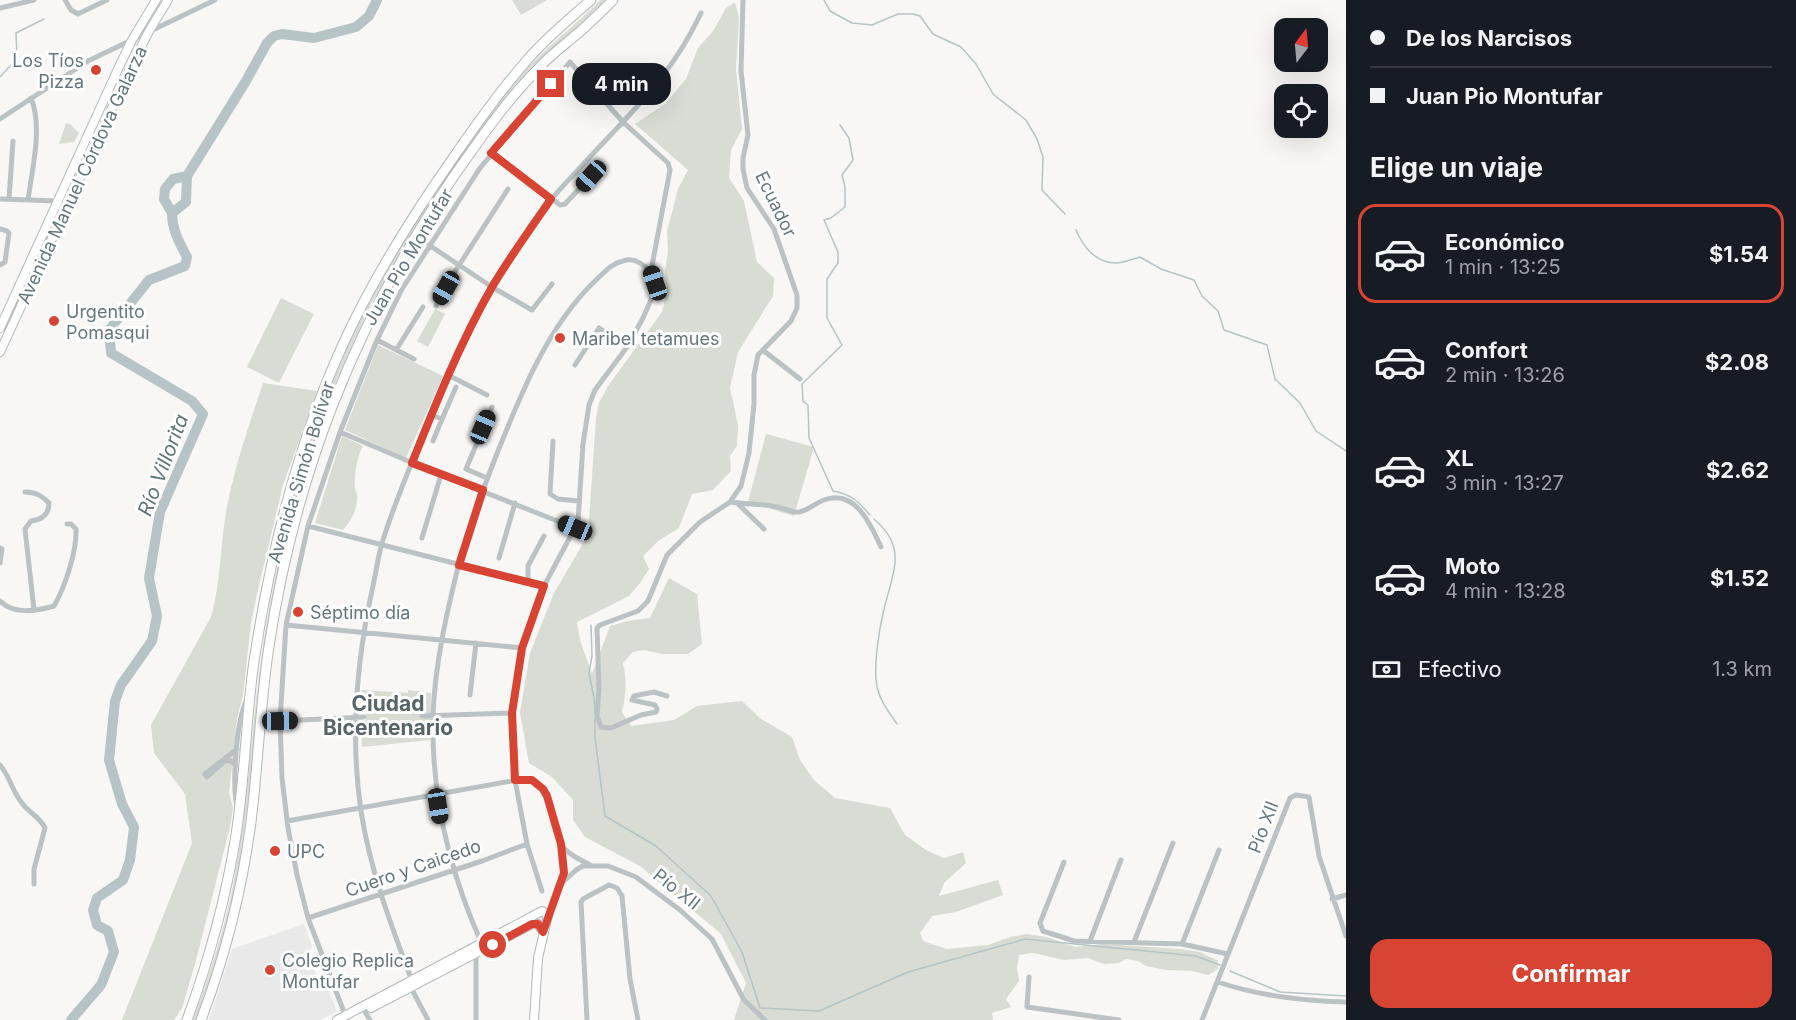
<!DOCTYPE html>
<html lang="es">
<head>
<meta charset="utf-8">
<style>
  :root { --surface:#171b24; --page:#242831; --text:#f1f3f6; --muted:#9ea1a6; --line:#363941; --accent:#d84434 }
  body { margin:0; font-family:Inter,sans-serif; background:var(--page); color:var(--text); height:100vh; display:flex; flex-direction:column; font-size:22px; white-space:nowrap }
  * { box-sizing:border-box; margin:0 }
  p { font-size:20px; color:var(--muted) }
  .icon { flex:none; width:33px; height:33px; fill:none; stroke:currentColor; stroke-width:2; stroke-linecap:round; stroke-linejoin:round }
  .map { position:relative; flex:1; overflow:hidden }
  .details { display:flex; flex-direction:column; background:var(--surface); width:450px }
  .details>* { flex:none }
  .hud { display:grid; align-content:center; height:132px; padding:0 24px; background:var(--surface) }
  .needle { width:39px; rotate:16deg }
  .buttons { position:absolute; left:1274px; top:18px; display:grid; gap:12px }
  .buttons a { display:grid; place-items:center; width:54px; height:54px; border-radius:12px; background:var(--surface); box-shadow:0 6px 24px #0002; font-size:30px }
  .end { position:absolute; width:27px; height:27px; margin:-14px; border:8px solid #d84434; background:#fff; box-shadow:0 0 0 3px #fff }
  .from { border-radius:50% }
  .bubble { position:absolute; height:42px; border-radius:18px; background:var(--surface); box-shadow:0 6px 24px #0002; font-size:20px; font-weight:700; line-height:42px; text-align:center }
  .car { position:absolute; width:18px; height:36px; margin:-18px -9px; border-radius:8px; box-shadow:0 0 4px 2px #0007; background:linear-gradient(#222 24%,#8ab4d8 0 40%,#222 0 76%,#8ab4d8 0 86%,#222 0) }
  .hud b { display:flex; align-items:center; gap:21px; height:57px; font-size:22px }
  .hud b+b { border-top:2px solid var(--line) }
  .hud i { width:15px; height:15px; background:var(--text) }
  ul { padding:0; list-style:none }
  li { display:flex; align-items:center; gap:18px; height:99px; margin:0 12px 9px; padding:0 12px; border:3px solid transparent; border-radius:18px }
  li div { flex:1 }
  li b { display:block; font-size:22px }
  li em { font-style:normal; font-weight:700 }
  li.active { border-color:var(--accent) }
  li>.icon { width:54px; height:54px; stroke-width:1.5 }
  h2 { padding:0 24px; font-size:27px; line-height:72px }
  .pay { display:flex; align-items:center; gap:15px; height:66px; padding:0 24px; font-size:22px }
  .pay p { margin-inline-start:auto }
  .primary-button { display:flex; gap:12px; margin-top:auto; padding:12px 24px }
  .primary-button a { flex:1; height:69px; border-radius:18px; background:var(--accent); color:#fff; font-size:24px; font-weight:700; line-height:69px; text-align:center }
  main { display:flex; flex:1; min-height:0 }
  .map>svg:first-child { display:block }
  .built { fill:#e8e9e8 }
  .green { fill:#d8dcd4 }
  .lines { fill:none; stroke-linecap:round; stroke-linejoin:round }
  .stream { stroke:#b6c4c6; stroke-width:1.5 }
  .river { stroke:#b6c4c6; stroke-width:10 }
  .secondary-casing { stroke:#b1b8bb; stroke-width:10 }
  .primary-casing { stroke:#b2b8bb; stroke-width:10 }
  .highway-casing { stroke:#b2b7b9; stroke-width:11 }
  .street { stroke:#bcc2c4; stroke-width:5 }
  .secondary { stroke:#fff; stroke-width:8 }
  .primary { stroke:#fff; stroke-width:8 }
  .highway { stroke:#fff; stroke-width:9 }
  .route { stroke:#d84434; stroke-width:8 }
  .poi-dot { fill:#d84434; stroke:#fff; stroke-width:2 }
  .labels { text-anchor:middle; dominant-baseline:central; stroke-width:6; stroke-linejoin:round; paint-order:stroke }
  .poi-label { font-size:18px; fill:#65777e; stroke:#fff; text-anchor:start }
  .street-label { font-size:18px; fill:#65777e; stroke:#fff }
  .water-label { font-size:20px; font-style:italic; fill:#5f7679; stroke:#fff }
  .quarter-label { font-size:21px; font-weight:bold; fill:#56646a; stroke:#fff }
</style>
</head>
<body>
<main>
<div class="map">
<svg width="1346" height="1020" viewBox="0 0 1346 1020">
  <rect width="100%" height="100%" fill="#f8f7f5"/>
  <path class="built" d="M304,924l8,22 -3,14 8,15 7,5 13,31 -17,9h-111l23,-71z"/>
  <path class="green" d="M512,0h35l-26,15z
    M600,0h6l-84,79 -82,109 -69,116 -34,75 -36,103 -14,54 -34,225 -14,110 -12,56 -18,60 -13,33h-3c16,-44 31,-89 40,-135 17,-89 19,-181 35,-270 24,-134 67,-265 138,-381 12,-19 26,-37 38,-56 24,-34 47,-69 74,-100 25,-29 56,-51 82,-78z
    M735,2l4,16 -3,52 6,59 -11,21 -2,28 15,23 13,61 17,16 -1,18 -35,56 -8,36 8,37 -1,21 -7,10 1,15 -18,19 -21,4 -13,34 -21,13 -15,15 6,13 -9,14 -11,13 -52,26 3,18 12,34 18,-48 17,-5 23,-3 19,-40 28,16 5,50 -14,10h-26l-18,-4 -11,2 -10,11c4,18 3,31 -1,49l9,14 43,-6 23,-14 45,-5 19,18 31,18 8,23 14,20 21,18 55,10 15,27 21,15 18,8 19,-6 3,11 -22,20 -5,13 59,-16 5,15 -47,17 -24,4 -12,17 3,8 24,8 41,-4 22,-8 17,-3 20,3 28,10 28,-3 78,5 19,3 18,9v8l-10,6 -16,-4 -26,-1 -20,-4 -8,-5 -12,-2 -7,4 -15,1 -16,-6 -24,2 -31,-7 -14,2 -2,13 2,13 -13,18 5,8 -19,6 1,7h-259l12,-37 -25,-49 -81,-68 -55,-29 -12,-17v-20l-21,-23 -23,-14 -9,-50 10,-60 24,-60 34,-58 8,-117 3,-15 9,-17 54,-74 5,-22 -2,-19 3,-20 -1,-20 11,-42 10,-19 -53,-46 30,-20 21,-25 12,-31 15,-17 13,-23z
    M66,123l4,1 9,9 -5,9 -15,2z
    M281,298l33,16 -35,69 -32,-16z
    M435,309l10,5 -17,33 -11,-6z
    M378,345l65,31 -37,82 -61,-28z
    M263,383l54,8 -34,94 -26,109 -6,29 -8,72 -6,24 -8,74 4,14 -3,20 -35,137 -13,44 -8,12h-52l70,-177 -7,-49 -31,-41 -3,-28 60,-108c10,-35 9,-70 15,-105 8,-44 23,-87 37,-129z
    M766,434l48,13 -20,69 -46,-14z
    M342,436l21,10c-6,12 -9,27 -8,41 1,5 3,9 2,14 -1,12 -7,21 -14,29l-28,-7z
    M362,690l46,3v-3l23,3 -1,47 -68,7 -1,-27h5v-8l-5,-1z"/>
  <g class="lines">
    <path class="stream" d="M824,0l6,11 22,12 20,2 26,-11h15l7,2 13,18 28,13 15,17 17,30 33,26 11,19 6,18 -1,33 23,24
      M0,77l17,-19 -1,-25 28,-14
      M840,125l9,13 4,22 -11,15 3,12v20l-14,11 -7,2 14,32v11l-11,16v39l15,27 -40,39 1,17 5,4 1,33 24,53c18,3 26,11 37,24
      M1076,230c7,17 20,33 40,33 7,0 17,-4 24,-6l21,12 33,11 8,16 16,15 6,19 43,15 8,34 25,24 16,28 30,20
      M874,519c8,7 16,15 19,26 7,17 -5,46 -9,64 -5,21 -11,57 -7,78 3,14 12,25 20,37
      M591,625l1,31 -3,17 5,25 1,15
      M595,718v20l10,78 51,30 55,50 31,56 18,56 59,3 89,-39 117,-33 171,17 24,9
      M1230,971l50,21 66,4"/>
    <path class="river" d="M172,213l-8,-14 1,-10 8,-10 14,-3
      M71,1020l30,-35 13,-33 -6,-21 -11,-6 -4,-15 4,-12 26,-18 7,-20 4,-33 -12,-23 -13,-44 6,-59 6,-16 31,-44 5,-25 -8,-38 11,-66 43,-98 -11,-13 -81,-48 -2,-23 40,-50 36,-14 2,-9c-8,-15 -15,-27 -15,-44l14,-11 1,-26 59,-95 21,-38 7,-7 8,-2 32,4 42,-11 13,-11 8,-16"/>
    <g class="secondary-casing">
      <path id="secondary" d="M371,1008l161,-84h6l5,8
        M337,1020l205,-109 6,4 -10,43 -4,62"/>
    </g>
    <g class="primary-casing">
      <path id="primary" d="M0,328l118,-259 14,-29 24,-40
        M0,352l129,-281 20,-40 19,-31"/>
    </g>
    <g class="highway-casing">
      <path id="highway" d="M187,1020c22,-60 39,-122 49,-185 9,-58 10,-117 18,-174 17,-112 48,-233 98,-336 28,-57 62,-111 99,-164 22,-32 45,-65 71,-95 20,-24 45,-45 69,-66
        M201,1020c24,-63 41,-130 50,-198 7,-56 9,-113 17,-169 26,-177 86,-329 186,-477 26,-37 52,-75 84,-107 11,-13 25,-23 38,-34 13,-11 25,-23 37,-35"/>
    </g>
    <path class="street" d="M65,0l6,10 7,4 29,-14
      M0,8l34,-8
      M0,119l88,-58 127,-61
      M491,153l69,52 5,-1 26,-28
      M0,199l58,2
      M9,199l4,-58
      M28,200c4,-30 15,-74 3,-102
      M0,229l7,2 2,2 -4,29 -5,3
      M429,245l63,42 40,23 20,-26
      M436,306l20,-36 52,-81
      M377,340l37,19
      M396,350l27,-43
      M764,351l36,28
      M575,365l24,-37 28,19
      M448,375l39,20
      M431,415l11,4 14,-32
      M340,432l101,43 134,53
      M433,441l9,-22
      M553,441l-3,53 8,5 21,2
      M487,478l-21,-9 26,-62
      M25,492c11,0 17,4 24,11 0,12 -8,17 -18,18l-6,8 9,81
      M730,502c17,3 34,1 51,6 5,1 12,5 18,4 9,-1 16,-9 25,-12 31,-12 47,25 57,47
      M737,503l27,26
      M308,526l236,60
      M422,538l19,-63
      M0,548l2,1 -2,14
      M499,558l16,-55
      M528,581v-15l16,-30
      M0,601c14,14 36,10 54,5 11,-19 23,-55 22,-77l-5,-5h-4
      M286,625l236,23
      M470,695l6,-52
      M667,696l-13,-4 -20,4 -2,4 23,5 2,4 -1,3 -15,3 -30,13 -10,-1 -4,-11 2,-27 -2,-61 3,-3 38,-14 10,-10 19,-46 33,-33 30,-20 11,-16 8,-33 5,-49v-29l4,-20 33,-34 6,-13v-13l-23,-66 -27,-41 -4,-19v-11l5,-23 -7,-64 2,-71
      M422,716l90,-3
      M280,721l84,-4
      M0,765c11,13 12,27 22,38 7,10 18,14 23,25l-11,41v15
      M205,774l2,3 19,-17 5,1 5,5
      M205,774l32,-25
      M237,807c-5,-24 -1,-86 10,-108
      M287,821l236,-42c35,6 24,41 38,65 6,10 21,17 31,22
      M561,846l3,16 -2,19
      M1064,862l-24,61 3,8 31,10 108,3 46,10
      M1332,899l14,-4
      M548,915l14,-32 14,-13 7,-4h25l28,11 44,33 32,29 32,61 21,20
      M308,918l174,-57 45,-17
      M1090,941l31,-81
      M1134,942l39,-99
      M482,944c-33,-73 -51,-149 -49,-229 2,-51 13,-99 25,-148 11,-39 25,-78 40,-116 24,-60 51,-127 99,-172 8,-7 15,-16 26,-18 11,-4 19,3 28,10
      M1182,944l37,-94
      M1029,977l-2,30 92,13
      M412,981c-21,-56 -42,-111 -51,-170 -11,-74 -4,-153 12,-225 3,-14 5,-29 9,-43 12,-39 29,-78 44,-116 32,-80 71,-157 124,-226 11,-14 24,-26 36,-40 46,-49 86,-86 115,-148
      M1218,982c41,14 85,19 128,20
      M409,984l19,36
      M362,1007l8,13
      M347,1020l-39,-102 -11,-43 -9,-47 -6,-50 -2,-57 6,-96 22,-99 32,-94 37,-92 25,-51 78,-121 90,-106 53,60 45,41 2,7 -19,101 4,12 -1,10 -11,25 -16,29 -32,43 -6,15 -6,39 -5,78 -34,64 -22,62 -10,65 3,67 12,64 15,47
      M476,1020v-66
      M587,1020l-6,-118 2,-3 26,-14 8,3 5,8 8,83 8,41
      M1202,1020l88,-222 6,-3 13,2 10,59 27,80"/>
    <use href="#secondary" class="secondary"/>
    <use href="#primary" class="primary"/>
    <use href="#highway" class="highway"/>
  </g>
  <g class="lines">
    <path class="route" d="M493,945l39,-21h6l5,8 21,-59 -3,-29 -14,-48 -4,-7 -11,-9h-17l-3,-67 10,-65 22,-62 -85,-21 24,-75 -71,-27c24,-60 48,-120 80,-176 18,-30 39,-59 59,-88l-60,-46 60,-69"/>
  </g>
  <g class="poi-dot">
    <circle cx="96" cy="70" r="6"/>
    <circle cx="54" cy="321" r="6"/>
    <circle cx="560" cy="338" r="6"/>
    <circle cx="298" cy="612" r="6"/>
    <circle cx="275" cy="851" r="6"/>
    <circle cx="270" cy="970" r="6"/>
  </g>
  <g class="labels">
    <g class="poi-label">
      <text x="84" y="60" text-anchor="end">Los Tíos<tspan x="84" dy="21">Pizza</tspan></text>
      <text x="66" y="311">Urgentito<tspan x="66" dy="21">Pomasqui</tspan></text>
      <text x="572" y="338">Maribel tetamues</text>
      <text x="310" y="612">Séptimo día</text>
      <text x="287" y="851">UPC</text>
      <text x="282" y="960">Colegio Replica<tspan x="282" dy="21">Montufar</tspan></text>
    </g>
    <g class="street-label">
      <text transform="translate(82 175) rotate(-65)">Avenida Manuel Córdova Galarza</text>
      <text transform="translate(776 204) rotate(64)">Ecuador</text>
      <text transform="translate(408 257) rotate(-59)">Juan Pio Montufar</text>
      <text transform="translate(301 472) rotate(-73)">Avenida Simón Bolívar</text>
      <text transform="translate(1263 827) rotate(-69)">Pío XII</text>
      <text transform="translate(413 868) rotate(-19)">Cuero y Caicedo</text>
      <text transform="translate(677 889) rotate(38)">Pío XII</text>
    </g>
    <g class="water-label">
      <text transform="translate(163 465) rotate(-69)">Río Villorita</text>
    </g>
    <g class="quarter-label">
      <text x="388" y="703">Ciudad<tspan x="388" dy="24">Bicentenario</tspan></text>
    </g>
  </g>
</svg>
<div class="buttons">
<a><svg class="needle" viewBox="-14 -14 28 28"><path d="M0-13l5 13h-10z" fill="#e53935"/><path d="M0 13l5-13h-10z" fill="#9ea1a6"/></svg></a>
<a><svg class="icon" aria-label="locate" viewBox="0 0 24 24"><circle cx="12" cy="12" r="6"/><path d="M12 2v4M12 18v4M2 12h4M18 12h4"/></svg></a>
</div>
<i class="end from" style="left:493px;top:945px"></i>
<i class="end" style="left:551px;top:84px"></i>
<div class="bubble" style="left:572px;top:63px;width:99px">4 min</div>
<i class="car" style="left:591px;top:176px;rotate:222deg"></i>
<i class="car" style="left:655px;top:283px;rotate:341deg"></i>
<i class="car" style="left:446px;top:288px;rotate:209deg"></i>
<i class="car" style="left:483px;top:427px;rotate:23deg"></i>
<i class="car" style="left:575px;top:528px;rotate:292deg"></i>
<i class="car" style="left:280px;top:721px;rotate:89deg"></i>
<i class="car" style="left:438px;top:806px;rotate:171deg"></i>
</div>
<section class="details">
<div class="hud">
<b><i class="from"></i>De los Narcisos</b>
<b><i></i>Juan Pio Montufar</b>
</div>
<h2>Elige un viaje</h2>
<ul>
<li class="active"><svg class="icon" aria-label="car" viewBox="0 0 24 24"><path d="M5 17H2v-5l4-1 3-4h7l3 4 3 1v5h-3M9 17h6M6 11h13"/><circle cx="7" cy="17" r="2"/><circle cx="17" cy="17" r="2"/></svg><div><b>Económico</b><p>1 min · 13:25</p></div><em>$1.54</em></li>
<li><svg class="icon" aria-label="car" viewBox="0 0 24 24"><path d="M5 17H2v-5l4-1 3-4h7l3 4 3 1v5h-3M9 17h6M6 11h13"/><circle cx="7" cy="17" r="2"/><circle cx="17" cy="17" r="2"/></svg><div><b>Confort</b><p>2 min · 13:26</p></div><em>$2.08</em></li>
<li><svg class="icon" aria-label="car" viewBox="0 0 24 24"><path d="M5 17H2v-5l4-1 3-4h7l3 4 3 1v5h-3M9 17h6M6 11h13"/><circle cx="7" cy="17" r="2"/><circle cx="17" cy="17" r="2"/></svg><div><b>XL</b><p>3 min · 13:27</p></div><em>$2.62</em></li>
<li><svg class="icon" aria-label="car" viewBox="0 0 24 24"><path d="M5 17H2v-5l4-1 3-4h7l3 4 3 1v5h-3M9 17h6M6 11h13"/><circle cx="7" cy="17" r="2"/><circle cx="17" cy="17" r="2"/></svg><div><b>Moto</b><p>4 min · 13:28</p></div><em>$1.52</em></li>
</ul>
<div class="pay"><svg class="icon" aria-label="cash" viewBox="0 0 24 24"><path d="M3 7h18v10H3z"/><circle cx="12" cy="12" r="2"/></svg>Efectivo<p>1.3 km</p></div>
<div class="primary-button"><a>Confirmar</a></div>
</section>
</main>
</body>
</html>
